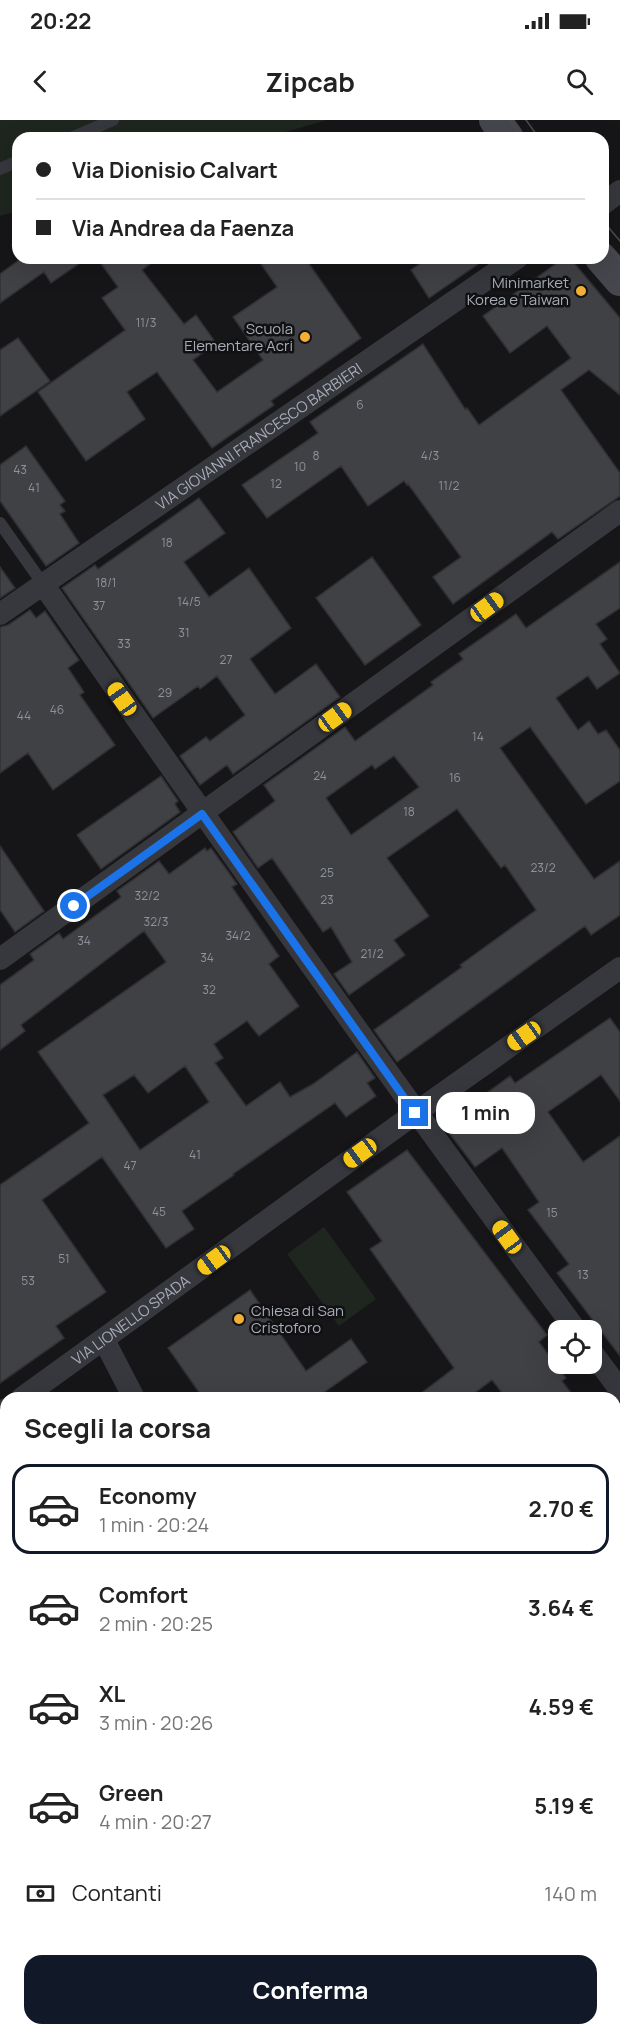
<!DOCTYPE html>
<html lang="it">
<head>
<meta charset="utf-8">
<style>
  :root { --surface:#fff; --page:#f6f6f6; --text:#222; --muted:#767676; --line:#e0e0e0; --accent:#111827 }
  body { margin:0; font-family:Manrope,sans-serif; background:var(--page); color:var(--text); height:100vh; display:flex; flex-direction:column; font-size:22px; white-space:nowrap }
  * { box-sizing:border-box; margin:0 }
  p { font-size:20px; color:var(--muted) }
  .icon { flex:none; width:33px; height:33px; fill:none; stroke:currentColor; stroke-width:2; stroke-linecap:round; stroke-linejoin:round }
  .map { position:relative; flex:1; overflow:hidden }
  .drawer { position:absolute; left:0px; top:1272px; width:621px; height:644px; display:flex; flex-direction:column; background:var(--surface); border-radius:18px 18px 0 0; box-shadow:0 6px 24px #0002 }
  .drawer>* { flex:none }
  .top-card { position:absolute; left:12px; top:12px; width:597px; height:132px; border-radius:18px; box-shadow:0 6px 24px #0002; display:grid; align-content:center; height:132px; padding:0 24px; background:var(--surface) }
  .tools { position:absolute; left:548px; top:1200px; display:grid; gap:12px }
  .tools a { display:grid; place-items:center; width:54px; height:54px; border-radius:12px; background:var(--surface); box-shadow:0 6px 24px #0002; font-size:30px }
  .end { position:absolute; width:27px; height:27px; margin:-14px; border:8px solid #1a73e8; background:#fff; box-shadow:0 0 0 3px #fff }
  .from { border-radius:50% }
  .bubble { position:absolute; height:42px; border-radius:18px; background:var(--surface); box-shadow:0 6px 24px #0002; font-size:20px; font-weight:700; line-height:42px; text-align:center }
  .car { position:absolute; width:18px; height:36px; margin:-18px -9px; border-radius:8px; box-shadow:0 0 4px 2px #0007; background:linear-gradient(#f5c518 24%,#345 0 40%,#f5c518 0 76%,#345 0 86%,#f5c518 0) }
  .top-card b { display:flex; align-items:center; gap:21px; height:57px; font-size:22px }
  .top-card b+b { border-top:2px solid var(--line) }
  .top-card i { width:15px; height:15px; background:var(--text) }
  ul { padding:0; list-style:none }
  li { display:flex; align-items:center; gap:18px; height:90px; margin:0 12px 9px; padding:0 12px; border:3px solid transparent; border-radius:18px }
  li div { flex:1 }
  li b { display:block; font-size:22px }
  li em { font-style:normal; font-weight:700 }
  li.on { border-color:var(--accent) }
  li>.icon { width:54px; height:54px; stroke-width:1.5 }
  h2 { padding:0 24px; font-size:27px; line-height:72px }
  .pay { display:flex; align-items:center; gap:15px; height:66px; padding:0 24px; font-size:22px }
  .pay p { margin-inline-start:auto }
  .primary-button { display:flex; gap:12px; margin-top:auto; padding:12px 24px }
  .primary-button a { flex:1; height:69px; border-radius:18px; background:var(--accent); color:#fff; font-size:24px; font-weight:700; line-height:69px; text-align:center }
  .status { display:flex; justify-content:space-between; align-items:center; height:42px; padding:0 30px; background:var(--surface); direction:ltr }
  .status svg { height:16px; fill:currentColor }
  header { display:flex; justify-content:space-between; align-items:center; height:78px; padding:0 24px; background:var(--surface); font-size:27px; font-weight:700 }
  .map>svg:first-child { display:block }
  .green { fill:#1e261f }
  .building { fill:#404145; stroke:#303034; stroke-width:1.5; fill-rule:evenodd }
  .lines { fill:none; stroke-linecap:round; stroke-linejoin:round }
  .lane { stroke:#37383d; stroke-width:12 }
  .street { stroke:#37383d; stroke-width:22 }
  .secondary { stroke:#45474d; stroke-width:32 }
  .tram { stroke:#4a4c52; stroke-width:1.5 }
  .route { stroke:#1a73e8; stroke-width:8 }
  .poi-dot { fill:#f2b134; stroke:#111113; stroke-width:2 }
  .labels { text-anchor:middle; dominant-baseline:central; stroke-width:5; stroke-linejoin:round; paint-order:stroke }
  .number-label { font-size:12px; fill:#8e929b }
  .poi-label { font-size:15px; fill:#a8adb8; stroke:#111113; text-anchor:end }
  .street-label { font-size:15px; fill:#a8adb8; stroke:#111113 }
</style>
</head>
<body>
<div class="status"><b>20:22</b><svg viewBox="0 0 49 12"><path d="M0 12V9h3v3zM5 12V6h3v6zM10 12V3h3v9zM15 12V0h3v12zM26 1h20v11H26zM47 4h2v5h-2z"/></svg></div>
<header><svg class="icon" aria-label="back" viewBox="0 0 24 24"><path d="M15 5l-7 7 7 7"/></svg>Zipcab<svg class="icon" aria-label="search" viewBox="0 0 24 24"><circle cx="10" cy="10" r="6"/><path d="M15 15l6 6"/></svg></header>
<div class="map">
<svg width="620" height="1915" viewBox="0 0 620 1915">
  <rect width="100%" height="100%" fill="#161618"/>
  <path class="green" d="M0,0h327l-62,18h-247v73l-18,5z
    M324,1107l52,72 -37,27 -52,-72z
    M620,1490v100l-5,3v-99z
    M0,1671l6,10v157l-6,2z
    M18,1910h104l3,5h-104z"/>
  <path class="building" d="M22,138h65l-36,25 -7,-11 -44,31v-29z
    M97,138h61l-16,12 42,54 12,-9 20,28 -23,17 24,32 46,-32 -30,-43 44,-30 -20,-29h48l56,80 -90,63 3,4 -62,43 -55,-76 -30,20 18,27 -59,42 -48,-69 87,-62 -23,-32 16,-11z
    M428,138h59l-58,40 -18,-28z
    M564,138h6l50,60v77l-31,-25 -28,20 59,83v23l-62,43 -6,-7 -99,72 -20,-27 28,-20 -53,-73 -1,1 -3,-4 -36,25 -27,-40 -74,52 -25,-33 76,-52 -8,-11 113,-78 42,65 2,-1 12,17 92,-67 -24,-32 -37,27 -27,-37z
    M18,218l32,43 -50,35v-66z
    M26,326l39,55 -5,4 5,6 -5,3 19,29 -33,23 -46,-65v-36z
    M199,378l26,35 -41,29 25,35 40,-29 42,60 -41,31 25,35 41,-30 24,33 -107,77 -6,-9 -27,20 -20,-29 26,-19 4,4 35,-26 -28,-39 -17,13 -2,-3 -45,32 -91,-130 33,-23 3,4z
    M372,437l49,68 -56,40 -49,-67z
    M620,442v46l-24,16 11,15 -7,5 20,29 -23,16 -9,-13 -32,22 22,32 11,-9 9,13 8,-4 14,20v31l-34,23 -56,-77 -30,21 94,131 26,-18v54l-29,20 -6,-9 -188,136 -23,-32 88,-63 -2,-2 76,-55 -31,-45 -4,3 -44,-59 -70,49 42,58 -35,24 11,15 -56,40 -15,-21 18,-12 -21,-35 -8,5 -51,-74 -14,10 -25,-36 42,-31 -11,-16 81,-58 10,14 78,-56 -2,-3 32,-23 -4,-5 57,-40 10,14zM394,636l25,31 -68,48 -25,-37 46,-33 3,4z
    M0,447l15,21 -15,10z
    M30,490l6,8 9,-7 34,49 -11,8 16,24 -4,3 35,50 -62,45 -25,-37 -28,20v-146l8,-2z
    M161,656l17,25 -3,3 5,8 -79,57 -24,-34z
    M0,726l44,65 -29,21 -15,-22z
    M205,728l2,3 4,-3 26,36 -5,3 47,69 -10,8 30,42 -40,30 -12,-15 -33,23 9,14 -8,5 31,43 34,-24 10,15 23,-13 44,-32 18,26 -8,5 9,13 -30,21 -11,-14 -102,71 1,1 -52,36 12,18 -28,19 -64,-91 -60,43 64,92 -50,34 8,12 -64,45v-198l89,-62 -51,-71 128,-90 -22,-31 -123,94 4,6 -25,19v-65l34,-25 -4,-6 29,-21 4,6 58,-42 -4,-6 42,-30 10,13zM185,946l24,36 -69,48 -37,-55 31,-20 14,18z
    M610,898l10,14v69l-19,-26 -53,37 35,50 37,-26v220l-63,-83 12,-9 -41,-54 11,-8 -37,-54 -27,19 -32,-42 67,-49 5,7z
    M407,1030l140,185 -8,7 27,36 -4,3 13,17h-69l-14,-18 -24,18h-53l39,-30 -84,-119 12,-8 -35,-49z
    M250,1170l56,81 45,-32 16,23 -51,36h-113l-35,-50z"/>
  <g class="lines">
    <path class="lane" d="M71,18l42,-18
      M0,49l18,-8
      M0,403l43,61"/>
    <g class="street">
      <path d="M603,84l17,-13"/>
      <path d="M43,464c174,251 351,500 533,746"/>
      <path id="s1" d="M0,494l517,-356"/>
      <path d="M0,839l620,-448"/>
      <path d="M104,1220l30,58"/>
      <path d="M591,1231l29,39"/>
      <path id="s2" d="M22,1278l406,-294 192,-136"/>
      <path d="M0,1293l6,-4"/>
      <path d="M615,1323l5,-4"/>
      <path d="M615,1746l5,-3"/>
      <path d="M475,1910l3,5"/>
      <path d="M314,1915l10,-5"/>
    </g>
    <path class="secondary" d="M495,0l13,18
      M601,138l19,22"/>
    <path class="tram" d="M510,0l13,18
      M526,0l13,18
      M603,101l17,20
      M603,120l17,20"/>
  </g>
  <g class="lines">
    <path class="route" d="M74,786l128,-92 213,299"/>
  </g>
  <g class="poi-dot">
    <circle cx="581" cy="171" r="6"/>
    <circle cx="305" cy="217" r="6"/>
    <circle cx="239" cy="1199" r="6"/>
  </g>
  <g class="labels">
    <g class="number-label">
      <text x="146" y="202">11/3</text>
      <text x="360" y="284">6</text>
      <text x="316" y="335">8</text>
      <text x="430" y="335">4/3</text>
      <text x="300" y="346">10</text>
      <text x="20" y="349">43</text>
      <text x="276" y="363">12</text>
      <text x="449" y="365">11/2</text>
      <text x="34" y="367">41</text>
      <text x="167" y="422">18</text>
      <text x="106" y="462">18/1</text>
      <text x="189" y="481">14/5</text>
      <text x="99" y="485">37</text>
      <text x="184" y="512">31</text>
      <text x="124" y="523">33</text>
      <text x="226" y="539">27</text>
      <text x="165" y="572">29</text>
      <text x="57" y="589">46</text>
      <text x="24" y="595">44</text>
      <text x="478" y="616">14</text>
      <text x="320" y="655">24</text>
      <text x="455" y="657">16</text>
      <text x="409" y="691">18</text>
      <text x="543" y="747">23/2</text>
      <text x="327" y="752">25</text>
      <text x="147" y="775">32/2</text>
      <text x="327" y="779">23</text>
      <text x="156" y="801">32/3</text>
      <text x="238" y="815">34/2</text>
      <text x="84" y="820">34</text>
      <text x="372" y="833">21/2</text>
      <text x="207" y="837">34</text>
      <text x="209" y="869">32</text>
      <text x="195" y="1034">41</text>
      <text x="130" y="1045">47</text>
      <text x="159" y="1091">45</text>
      <text x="552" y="1092">15</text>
      <text x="64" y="1138">51</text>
      <text x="583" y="1154">13</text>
      <text x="28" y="1160">53</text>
    </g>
    <g class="poi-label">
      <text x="569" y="162">Minimarket<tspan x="569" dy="17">Korea e Taiwan</tspan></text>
      <text x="293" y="208">Scuola<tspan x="293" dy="17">Elementare Acri</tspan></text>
      <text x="251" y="1190" text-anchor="start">Chiesa di San<tspan x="251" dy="17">Cristoforo</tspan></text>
    </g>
    <g class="street-label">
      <text stroke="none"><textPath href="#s1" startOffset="314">VIA GIOVANNI FRANCESCO BARBIERI</textPath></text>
      <text stroke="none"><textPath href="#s2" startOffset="134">VIA LIONELLO SPADA</textPath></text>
    </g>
  </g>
</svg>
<div class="tools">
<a><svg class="icon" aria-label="locate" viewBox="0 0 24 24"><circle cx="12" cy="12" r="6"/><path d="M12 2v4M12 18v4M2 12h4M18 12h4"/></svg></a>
</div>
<i class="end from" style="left:74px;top:786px"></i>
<i class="end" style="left:415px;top:993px"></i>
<div class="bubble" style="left:436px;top:972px;width:99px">1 min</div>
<i class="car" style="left:487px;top:487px;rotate:54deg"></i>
<i class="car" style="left:122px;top:579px;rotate:325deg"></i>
<i class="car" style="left:335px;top:597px;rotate:54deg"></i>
<i class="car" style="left:524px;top:916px;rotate:235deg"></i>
<i class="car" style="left:360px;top:1033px;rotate:234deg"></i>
<i class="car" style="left:507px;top:1117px;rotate:324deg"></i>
<i class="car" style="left:214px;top:1140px;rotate:234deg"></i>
<div class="top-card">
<b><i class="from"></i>Via Dionisio Calvart</b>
<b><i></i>Via Andrea da Faenza</b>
</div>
<section class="drawer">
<h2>Scegli la corsa</h2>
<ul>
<li class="on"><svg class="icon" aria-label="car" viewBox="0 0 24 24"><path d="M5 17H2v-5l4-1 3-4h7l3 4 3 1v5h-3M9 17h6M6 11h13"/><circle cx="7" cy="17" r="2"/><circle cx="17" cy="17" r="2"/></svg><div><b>Economy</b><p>1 min · 20:24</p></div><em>2.70 €</em></li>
<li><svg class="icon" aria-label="car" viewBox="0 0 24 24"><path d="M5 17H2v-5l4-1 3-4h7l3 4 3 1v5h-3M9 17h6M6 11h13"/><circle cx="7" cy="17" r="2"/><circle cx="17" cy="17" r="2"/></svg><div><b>Comfort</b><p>2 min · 20:25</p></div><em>3.64 €</em></li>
<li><svg class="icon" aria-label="car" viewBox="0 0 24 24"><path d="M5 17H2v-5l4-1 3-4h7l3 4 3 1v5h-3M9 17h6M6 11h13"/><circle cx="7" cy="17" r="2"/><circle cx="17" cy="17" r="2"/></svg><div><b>XL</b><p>3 min · 20:26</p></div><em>4.59 €</em></li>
<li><svg class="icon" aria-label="car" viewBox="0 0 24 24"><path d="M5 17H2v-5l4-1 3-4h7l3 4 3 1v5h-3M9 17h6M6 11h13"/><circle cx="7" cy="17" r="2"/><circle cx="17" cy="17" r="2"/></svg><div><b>Green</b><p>4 min · 20:27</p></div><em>5.19 €</em></li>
</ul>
<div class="pay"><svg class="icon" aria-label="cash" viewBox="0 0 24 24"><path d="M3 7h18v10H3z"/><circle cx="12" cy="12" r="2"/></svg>Contanti<p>140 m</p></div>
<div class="primary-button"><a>Conferma</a></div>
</section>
</div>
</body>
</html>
